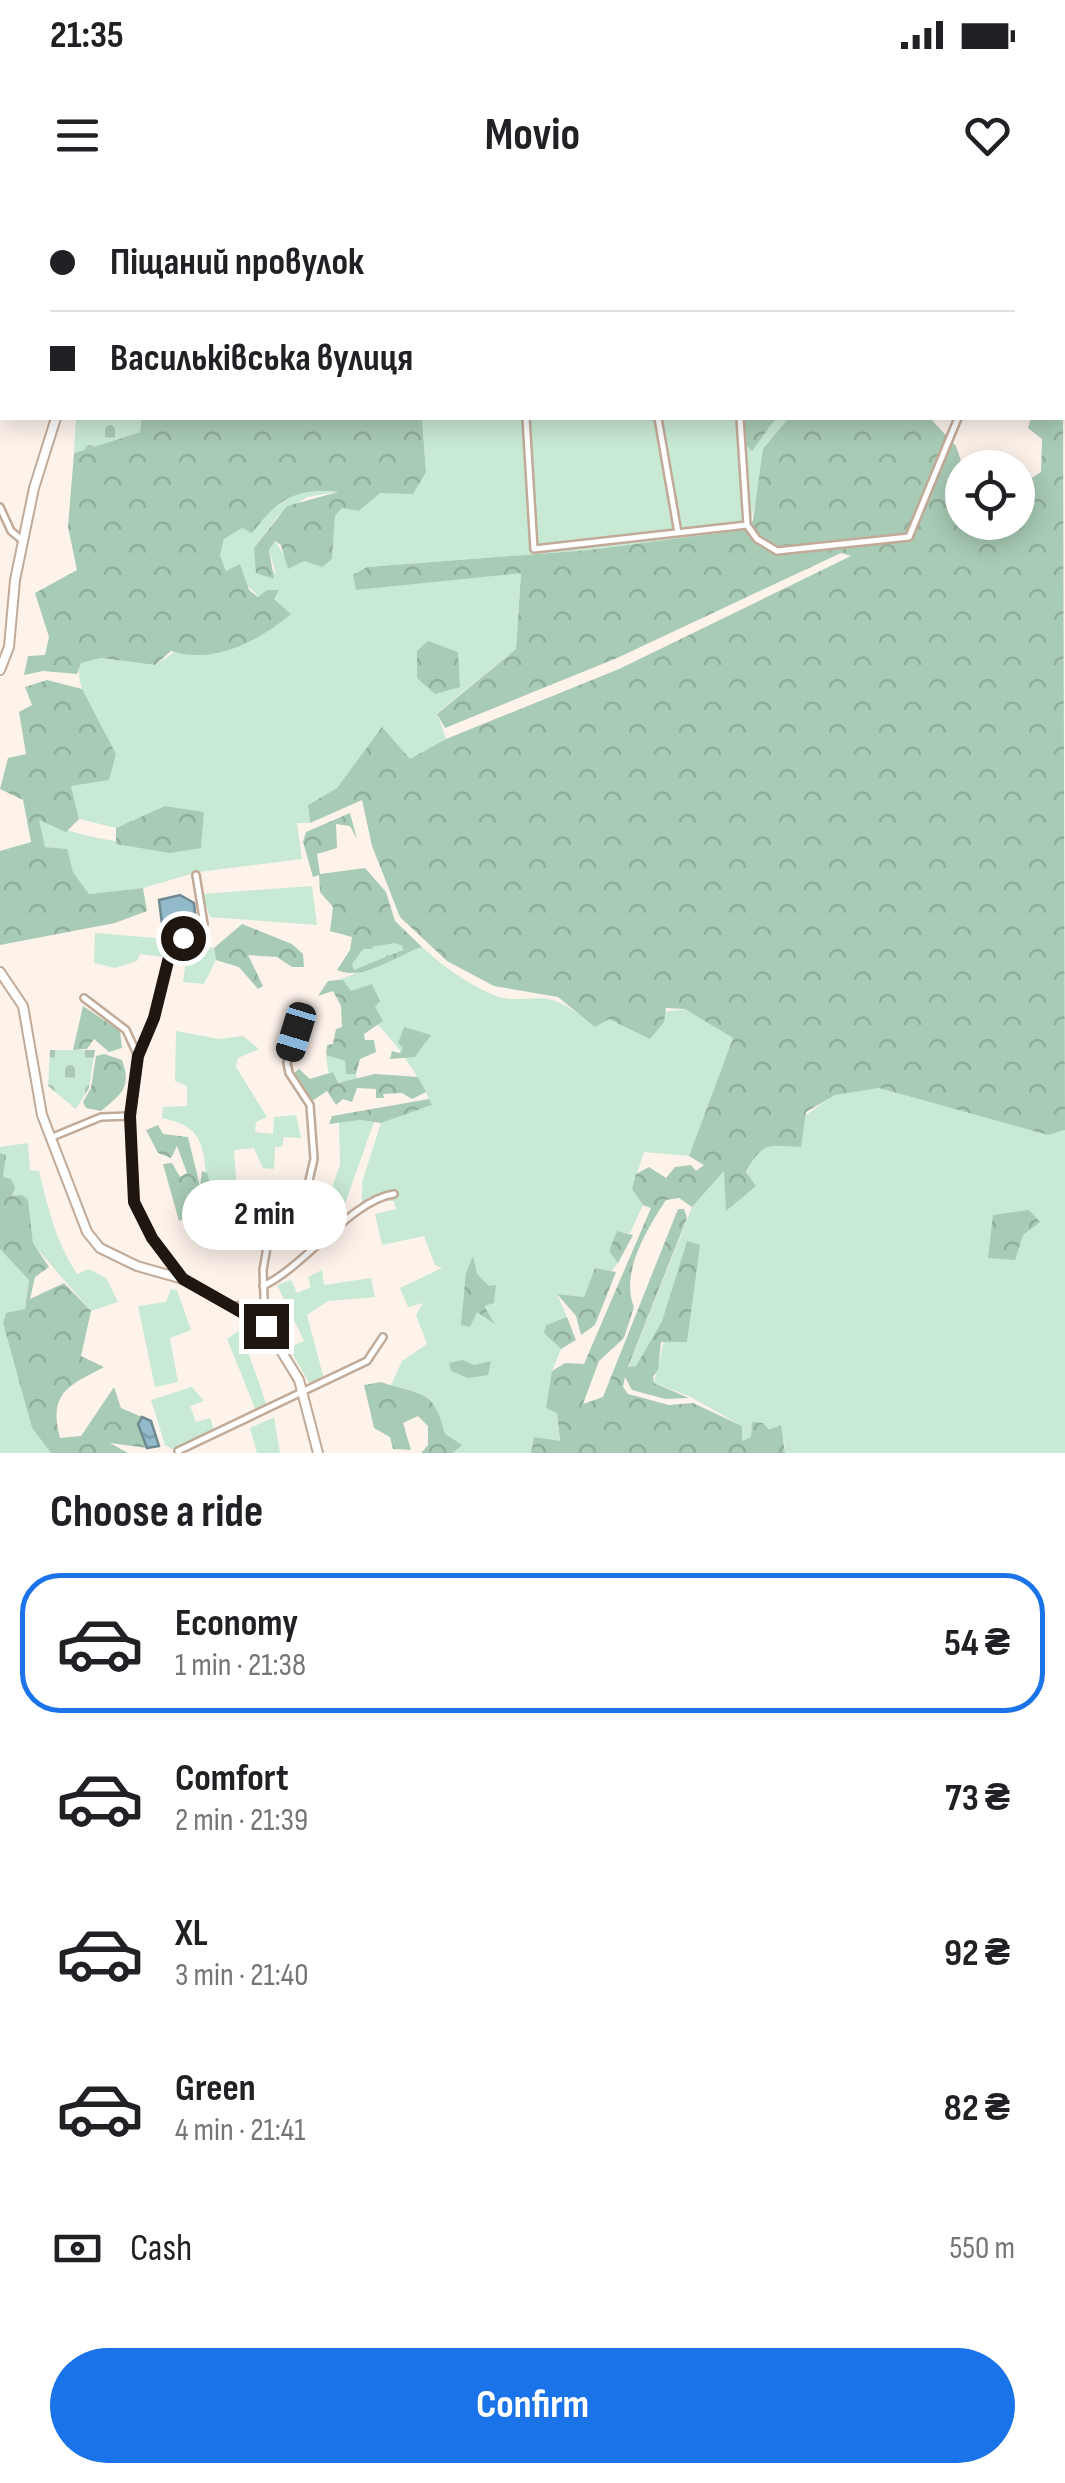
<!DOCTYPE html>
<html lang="en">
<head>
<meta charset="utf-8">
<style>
  :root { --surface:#fff; --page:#f6f6f6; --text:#202124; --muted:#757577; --line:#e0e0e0; --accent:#1a73e8 }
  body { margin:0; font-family:"Sofia Sans Condensed",sans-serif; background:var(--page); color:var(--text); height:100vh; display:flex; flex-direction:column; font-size:38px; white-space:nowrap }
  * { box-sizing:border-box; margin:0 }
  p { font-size:32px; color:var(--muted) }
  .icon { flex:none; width:55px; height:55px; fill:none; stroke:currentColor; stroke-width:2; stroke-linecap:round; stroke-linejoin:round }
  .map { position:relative; height:1253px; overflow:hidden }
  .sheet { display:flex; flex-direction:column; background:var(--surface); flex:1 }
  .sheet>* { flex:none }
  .banner { position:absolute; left:0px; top:0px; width:1065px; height:220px; box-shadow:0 5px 25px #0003; display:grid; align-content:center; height:220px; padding:0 50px; background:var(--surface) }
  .controls { position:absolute; left:945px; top:250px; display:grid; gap:20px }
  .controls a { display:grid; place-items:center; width:90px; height:90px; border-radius:50%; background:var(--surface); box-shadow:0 5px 25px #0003; font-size:50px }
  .end { position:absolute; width:45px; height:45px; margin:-22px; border:12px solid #1e160f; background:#fff; box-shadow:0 0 0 5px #fff }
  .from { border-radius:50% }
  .bubble { position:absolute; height:70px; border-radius:35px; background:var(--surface); box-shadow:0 5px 25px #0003; font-size:32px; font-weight:700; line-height:70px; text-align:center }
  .car { position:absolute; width:30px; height:60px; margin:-30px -15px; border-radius:12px; box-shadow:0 0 8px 2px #0007; background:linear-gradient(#222 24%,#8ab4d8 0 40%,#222 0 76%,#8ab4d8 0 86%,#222 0) }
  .banner b { display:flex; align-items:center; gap:35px; height:95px; font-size:38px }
  .banner b+b { border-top:2px solid var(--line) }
  .banner i { width:25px; height:25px; background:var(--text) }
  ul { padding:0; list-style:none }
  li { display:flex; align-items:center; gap:30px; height:140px; margin:0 20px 15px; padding:0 30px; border:5px solid transparent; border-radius:40px }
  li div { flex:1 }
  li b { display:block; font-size:38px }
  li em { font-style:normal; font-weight:700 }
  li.current { border-color:var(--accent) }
  li>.icon { width:90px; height:90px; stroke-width:1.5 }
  h2 { padding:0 50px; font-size:45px; line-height:120px }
  .pay { display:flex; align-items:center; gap:25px; height:110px; padding:0 50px; font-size:38px }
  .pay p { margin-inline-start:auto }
  .cta { display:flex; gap:20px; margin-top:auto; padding:20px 50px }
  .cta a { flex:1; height:115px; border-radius:60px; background:var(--accent); color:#fff; font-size:40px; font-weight:700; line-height:115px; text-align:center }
  .status { display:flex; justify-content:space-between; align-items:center; height:70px; padding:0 50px; background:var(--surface); direction:ltr }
  .status svg { height:28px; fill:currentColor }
  header { display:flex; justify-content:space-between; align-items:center; height:130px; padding:0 50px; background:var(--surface); font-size:45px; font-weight:700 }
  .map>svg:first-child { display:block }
  .green { fill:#c8e9d4 }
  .forest { fill:url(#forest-crowns) }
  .wetland { fill:url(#wetland-marsh) }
  .cemetery { fill:url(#cemetery-stones) }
  .water { fill:url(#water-ripples); stroke:#6f8993; stroke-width:2.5 }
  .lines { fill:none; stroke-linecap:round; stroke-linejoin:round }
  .street-casing { stroke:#c2aa98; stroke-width:10 }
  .secondary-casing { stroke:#c2aa98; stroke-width:12 }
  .street { stroke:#fff; stroke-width:5 }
  .secondary { stroke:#fff; stroke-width:8 }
  .route { stroke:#1e160f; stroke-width:12 }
</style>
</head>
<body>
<div class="status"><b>21:35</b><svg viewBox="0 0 49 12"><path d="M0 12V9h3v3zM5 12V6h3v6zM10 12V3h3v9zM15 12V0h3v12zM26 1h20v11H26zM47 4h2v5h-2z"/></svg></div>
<header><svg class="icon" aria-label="menu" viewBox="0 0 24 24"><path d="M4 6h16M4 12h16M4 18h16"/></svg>Movio<svg class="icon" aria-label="heart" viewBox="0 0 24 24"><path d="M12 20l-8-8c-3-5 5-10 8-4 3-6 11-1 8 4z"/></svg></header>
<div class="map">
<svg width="1065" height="1253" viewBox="0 0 1065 1253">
  <defs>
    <pattern id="forest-crowns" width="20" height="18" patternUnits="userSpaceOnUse" patternTransform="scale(2.5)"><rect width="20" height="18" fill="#a8cbb5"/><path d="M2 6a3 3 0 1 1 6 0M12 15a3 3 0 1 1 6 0" fill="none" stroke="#90ae9a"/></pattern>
    <pattern id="wetland-marsh" width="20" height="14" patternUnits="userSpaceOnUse" patternTransform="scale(2.5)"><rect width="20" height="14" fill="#c8e9d4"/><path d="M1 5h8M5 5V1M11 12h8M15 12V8" fill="none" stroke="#abc7b5"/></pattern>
    <pattern id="cemetery-stones" width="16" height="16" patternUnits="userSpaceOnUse" patternTransform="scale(2.5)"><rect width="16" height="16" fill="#c8e9d4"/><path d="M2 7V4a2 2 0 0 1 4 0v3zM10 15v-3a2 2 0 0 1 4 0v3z" fill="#abc7b5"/></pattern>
    <pattern id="water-ripples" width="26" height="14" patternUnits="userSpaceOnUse" patternTransform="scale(2.5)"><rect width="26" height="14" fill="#92bacb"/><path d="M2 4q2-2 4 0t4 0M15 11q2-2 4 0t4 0" fill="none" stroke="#7d9fad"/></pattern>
  </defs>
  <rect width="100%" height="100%" fill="#fdf3eb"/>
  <path class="green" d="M523,0h428v2h-429z
    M422,218h367l-14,22 -27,89 -159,21 -222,17 -13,8 2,15 165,-18 -5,77 -79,64 9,26 -36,21 -28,-32 -45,60 -29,17 2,18h-13l5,36 -104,13 -55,16 -54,6 -16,-22 -7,-23 -21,-2 -7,-28c53,24 106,26 163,29l3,-36 -39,-6 -49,22 -37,-9 -8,-33 45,-32c-13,-25 -43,-63 -36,-91l21,-5 54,7 104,-68 -28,-27 -5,1 -6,-16 4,-16 80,-50 34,3 -31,5 -29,19 -24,32 22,26 -7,-24 6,-9 11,17 46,1 3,-43 7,-8 17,3 20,-18 47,-21z
    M312,686l5,39 -107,-8 -8,-23z
    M95,733l73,6 -6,18 -22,-3 -3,7 -22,7 -21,-5z
    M188,745l26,3 2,12 -12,24 -21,-2z
    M422,747c21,19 45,37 72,48 18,8 36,1 54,4 19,4 32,16 47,27l14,-7 77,-10 47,29 -44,118 -45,-4 -12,37 11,16 -13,28 -13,-1 -8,19 9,12 -7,8 -16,-3 -11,29 -27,-3 10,23 -21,8 15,24 -9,22 8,71 -26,-5 -3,16h-78l9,-8 -17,-10c-10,-40 -16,-40 -54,-50l11,-24 25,-17 -11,-29 7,-12 -15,4 -8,-19 42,-20 -7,-3 -11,-29 -42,9 -7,-31 21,-5 -2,-8h-32v-19l19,-59 51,-18c-27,-56 -53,-83 -101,-122z
    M176,831l43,8 24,-3 16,13 -21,9 -2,9 31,50 -11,5 -1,10 18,2 1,-17 22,-2 5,23 -17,-1 -2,10h-7l-1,22 -11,-1 -9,-20 -20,2 6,83 -5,1c-5,-11 -12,-17 -18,-27 -23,-39 4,-78 -55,-89l1,-11 24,-1v-20l-12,-5z
    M326,855l19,6 1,13h10l1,7 -19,2 -10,-12z
    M879,888l169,47 17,-5v323h-280l-1,-12 -32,-18 -1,15 -9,3v-15l-53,-30 -35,-13 33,-141 -25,79 -26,45 -8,2 64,-161 33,-37 3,40 30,-60 77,-56z
    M360,920l14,2 -33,93 -14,-14 13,-36 -1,-43z
    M28,943l2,27 9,1c9,37 17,71 38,103l12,-5 17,9 12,24 -27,9 -58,-67 -6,-44 -14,-3 -2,-18 -8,-1 2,-23 -5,-2v-6z
    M0,1049l29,30 -4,30 -19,5 -3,9 29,105 19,25h-51z
    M322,1070l2,15 47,-7 4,19 -47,4 -21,14 17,64 -13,7 -22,-38 15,-7 -27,-56 14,-5 6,13 14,-6 -3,-10z
    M171,1089l6,1 14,40 -21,8 8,44 -23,5 -17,-81 28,-4z
    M246,1126l10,10 -8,16 19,54 -11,5 -29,-72z
    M192,1187l12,14 -14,5 6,16 14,-4 5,14 -41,18 -9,-5 -14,-45z
    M274,1217l6,36h-23l-7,-25z"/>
  <path class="forest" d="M175,0h348l-351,2z
    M1063,203l2,727 -17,5 -169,-47 -44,7 -29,17 -5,35c-33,-2 -38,-6 -55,25l10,14 -30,25 -2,-40 -32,36 -13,-9 -13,2c-19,29 -46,73 -32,107l-10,31 -25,23 -16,43 20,-7 75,-188h6l3,9 -59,149 8,-1 26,-45 25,-80 13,4 -13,97h-26l-3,28 -5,7 1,6 35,15 -24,1 -33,-9 -7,-13 -2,10 5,7 41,11 24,-2 49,23v15l9,-4 1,-15 11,1 6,7 12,-5 4,28h-254l3,-16 26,4 -3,-28 -11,-5 6,-37 13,-8 19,1 67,-156 -8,-3 -11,-16 4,-15 13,-7 17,11 9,-11 16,-2 5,6 8,-6 -15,-9 44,-118 -48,-29 -19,-1 -2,14 -14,17 -41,-20 -14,8 -37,-30 -64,-11 -47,-25 -47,-44 -28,-71 -10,-46 -52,23 -2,-18 29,-17 45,-61 28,32 36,-20 173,-70 232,-113 -10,-3 -224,105 -172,70 -8,-14 79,-65 5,-76 -165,17 -3,-15 14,-8 222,-17 159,-21 5,-9 10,-71 26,-31h141l26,28 7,21 -1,55h56v-35l23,-15 1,-33 -14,-11 3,-10h31z
    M141,218h281l4,54 -13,22 -33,-1 -21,18 -17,-3 -7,8 -3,43 -10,8 -18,-6 -16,8 -7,-24 -6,-4 -6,9 5,29 -18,-6 -2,-25 33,-42 51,-14c-43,-5 -61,8 -86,41l-10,-5 -18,11 -4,16 6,16 14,-7 9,26 9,7 9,-7h12l-5,9 17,15c-32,27 -78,51 -120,37l-16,14 -54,-7 -20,5 -4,11 -34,-3 -19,4 4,-19 17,-1 4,-18 -14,-44 42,-23 -9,-43 6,-74 66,-21z
    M742,218h34l-24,33 -8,-8z
    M428,441l30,11 2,35 -25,7 -18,-16v-27z
    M47,480l35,9 34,65 -7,26 -38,6 8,33 -13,13 -27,-12 6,27 22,2 6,23 16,22 54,-6 4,23 -32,12 -115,22v-94l31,-9 -8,-42 -23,-11 8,-31 18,-4 -7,-42 13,-7 -7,-18z
    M165,606l39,6 -3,36 -31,5 -54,-9v-16z
    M350,613l7,26 -7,-13 -14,-2 1,24 -20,6 3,20 45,-6 21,24 9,29 27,26c-25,8 -60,35 -85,23l13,-20 2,-13 -22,-6 3,-24 -13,-15 -1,-17 -6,2 -10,-35 3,-10z
    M242,724l50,20 11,10 1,13h-12l-15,-10 -29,-2 15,31 -5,3 -19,-22 -23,-7 -2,-12z
    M337,780h6l8,11 21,-7 8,17 -5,6 8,14 -19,13 1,6h9l2,12 -16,7 -4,15h-10l-1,-13 -19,-6 1,-10 6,-1 3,-15 6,-2 -1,-21 -8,-15 -15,5 10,-15z
    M83,806l37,25 2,17 -13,4 -15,-13 -7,10 -14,1z
    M404,827l27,8 -16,22 -25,2 2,-8 8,2 3,-5 -5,-5z
    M104,854l18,6c10,27 0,34 -21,51l-15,-3 -3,-6 8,-14 5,-32z
    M299,869l11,10 23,-7 5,11 37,-9 43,3 8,15 -14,7 -10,-6 -19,1 1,4h-8v-9l-19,-1 -5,14 -9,-3 -7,6 -9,-14 -15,10 -19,-27z
    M429,899l3,6 -51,18 -21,-3 -31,4 3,-8z
    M158,925l5,9 25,3 12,49 2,-15 5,2 10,34 -38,14 -16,-57 9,-1 8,14 7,-4 -10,-27 -6,12 -13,-5 -12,-23z
    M0,953l6,2 -3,22 8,2 4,8 -3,9 10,-1 6,5 5,43 16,24 -14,10 -5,22 34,-16 27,28 -10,45 23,11c-36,19 -56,26 -44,71l21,-2 33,-49 7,21 21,9 -4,8 9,23 -37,-5 18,10h-77l-19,-25 -29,-105 3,-10 19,-4 4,-29 -29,-31z
    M1029,1010l11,12 -17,13 -8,25 -27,-2 5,-43z
    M617,1031l16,4 -15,28 -9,-12z
    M473,1056l4,18 12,12 7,-1 -2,18 -10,3 11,18 -18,-12 -7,15 -9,-2 5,-52z
    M595,1068l21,4 -21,53 -14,10 -5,-19 -19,-22 27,3z
    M567,1117l9,23 -15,9 -17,-16 2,-8z
    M463,1160l11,5 17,-4 -3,14 -20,3 -17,-7 -2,-8z
    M381,1182c41,14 53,6 64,52l17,11 -9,8h-32l7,-8v-19l-10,-10 -15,7 8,27 -18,-1 -3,-12 -16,-9 -10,-43z"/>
  <path class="wetland" d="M395,743l13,5 -54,22 -2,-6 12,-16z"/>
  <path class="cemetery" d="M76,218h65l-1,14 -66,21z
    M50,850h45l-6,38 -13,21 -28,-23z"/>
  <path class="water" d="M180,695l14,8 2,18 -18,5 -16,-2 -3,-24z
    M142,1217l9,4 8,25 -12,2 -9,-24z"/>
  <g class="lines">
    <g class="street-casing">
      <path id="street" d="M574,0l247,1
        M1002,0v2
        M0,89l2,2
        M526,218l8,131 213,-24 10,14 20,12 132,-14 49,-119
        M658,218l20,115
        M740,218l7,107
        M0,307l11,24 12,10
        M84,798l42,32 12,26
        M50,938l51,-21 29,-1
        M181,1077l-29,-39 -17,-35 -5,-87 8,-60 16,-37 17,-70 33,-25 -8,-49
        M263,1086c43,-20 88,-86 131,-92
        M235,1106l27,-2
        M265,1123l-2,-53 7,-40 37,-41 7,-30 -4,-54 -21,-32 -2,-10 15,-50
        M178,1251l189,-90 16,-24"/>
    </g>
    <g class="secondary-casing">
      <path id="secondary" d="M60,0l1,2
        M0,470l9,-23 6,-67 19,-92 22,-70
        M0,772l23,34 19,109 45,117 13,16 37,18 46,13 83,47 33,54 19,73"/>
    </g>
    <use href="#street" class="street"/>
    <use href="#secondary" class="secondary"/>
  </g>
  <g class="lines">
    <path class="route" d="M183,738l-12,11 -17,69 -16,38 -8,60 4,86 18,36 31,41 83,47"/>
  </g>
</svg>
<div class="controls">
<a><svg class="icon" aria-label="locate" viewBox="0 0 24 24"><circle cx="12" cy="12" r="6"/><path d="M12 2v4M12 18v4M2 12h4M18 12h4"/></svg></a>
</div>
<i class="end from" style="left:183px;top:738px"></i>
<i class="end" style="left:266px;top:1126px"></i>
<div class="bubble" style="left:182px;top:980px;width:165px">2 min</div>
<i class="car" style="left:296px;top:832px;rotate:197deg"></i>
<div class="banner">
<b><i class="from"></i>Піщаний провулок</b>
<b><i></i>Васильківська вулиця</b>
</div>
</div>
<section class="sheet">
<h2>Choose a ride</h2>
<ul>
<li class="current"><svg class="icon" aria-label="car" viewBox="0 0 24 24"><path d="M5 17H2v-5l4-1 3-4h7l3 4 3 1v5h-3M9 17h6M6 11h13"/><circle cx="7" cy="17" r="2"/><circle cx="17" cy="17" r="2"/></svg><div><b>Economy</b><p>1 min · 21:38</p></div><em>54 ₴</em></li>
<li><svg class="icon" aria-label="car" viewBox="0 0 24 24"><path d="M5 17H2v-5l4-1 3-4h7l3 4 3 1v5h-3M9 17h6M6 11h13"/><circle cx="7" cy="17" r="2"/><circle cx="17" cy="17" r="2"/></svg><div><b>Comfort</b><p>2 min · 21:39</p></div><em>73 ₴</em></li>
<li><svg class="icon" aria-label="car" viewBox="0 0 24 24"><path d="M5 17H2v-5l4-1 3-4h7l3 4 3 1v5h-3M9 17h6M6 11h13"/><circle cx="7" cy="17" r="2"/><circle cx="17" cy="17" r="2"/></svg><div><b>XL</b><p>3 min · 21:40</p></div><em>92 ₴</em></li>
<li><svg class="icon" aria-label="car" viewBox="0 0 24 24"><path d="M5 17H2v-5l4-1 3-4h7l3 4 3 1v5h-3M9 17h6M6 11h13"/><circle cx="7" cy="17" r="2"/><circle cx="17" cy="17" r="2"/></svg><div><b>Green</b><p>4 min · 21:41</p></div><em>82 ₴</em></li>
</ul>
<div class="pay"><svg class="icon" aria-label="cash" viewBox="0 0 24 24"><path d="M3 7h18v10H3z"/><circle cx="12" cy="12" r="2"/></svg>Cash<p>550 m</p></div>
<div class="cta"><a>Confirm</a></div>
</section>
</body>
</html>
